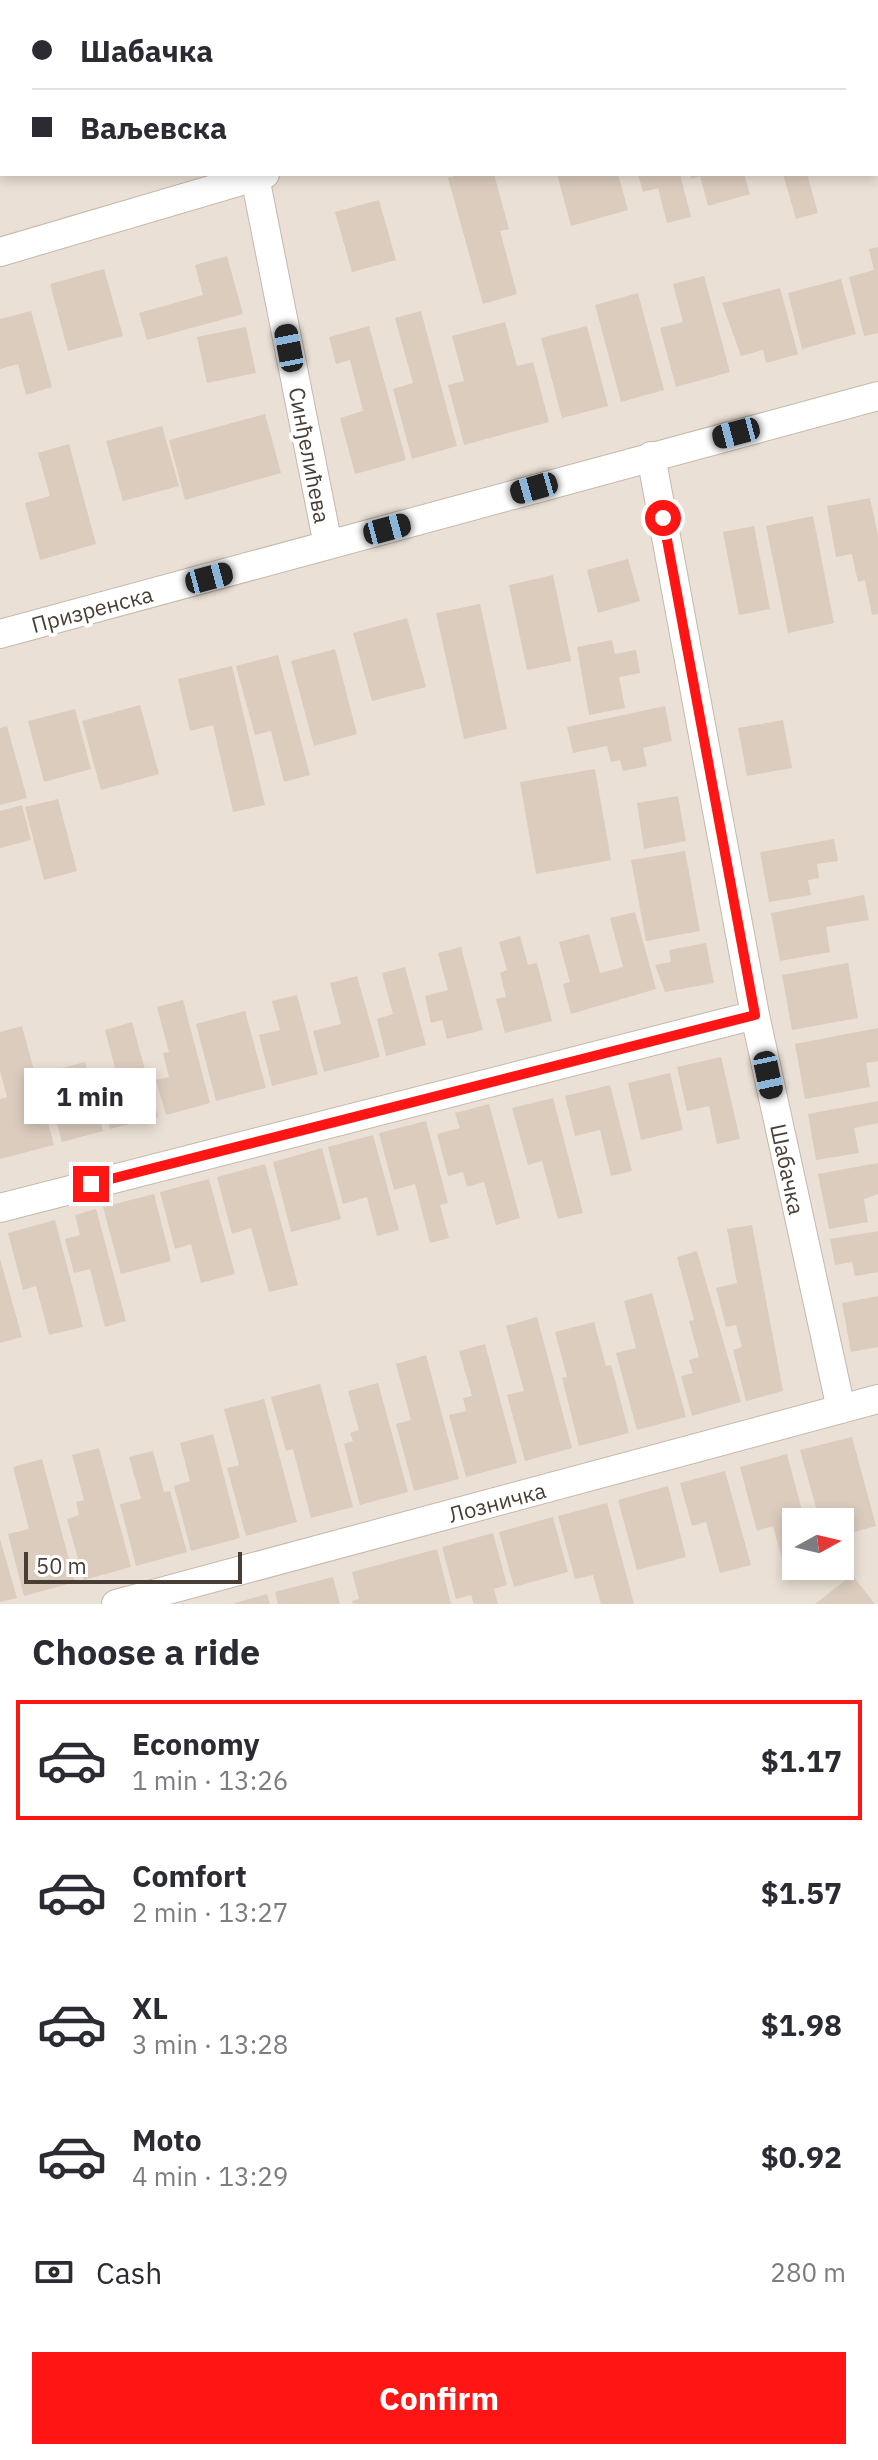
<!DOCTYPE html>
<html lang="en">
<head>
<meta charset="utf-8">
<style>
  :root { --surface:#fff; --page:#f7f7f7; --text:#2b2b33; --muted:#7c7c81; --line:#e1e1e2; --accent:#ff1614 }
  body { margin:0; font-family:"IBM Plex Sans",sans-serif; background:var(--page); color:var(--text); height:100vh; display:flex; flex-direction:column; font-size:30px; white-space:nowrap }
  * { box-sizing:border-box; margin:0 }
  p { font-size:26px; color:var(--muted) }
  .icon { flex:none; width:44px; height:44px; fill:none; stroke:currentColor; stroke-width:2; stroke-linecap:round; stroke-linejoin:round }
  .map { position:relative; height:1604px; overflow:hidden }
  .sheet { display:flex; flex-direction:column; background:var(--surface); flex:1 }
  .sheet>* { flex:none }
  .guide { position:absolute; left:0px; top:0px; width:878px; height:176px; box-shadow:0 4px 12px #0003; display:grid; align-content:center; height:176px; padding:0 32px; background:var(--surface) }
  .needle { width:52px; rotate:82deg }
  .controls { position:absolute; left:782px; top:1508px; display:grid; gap:16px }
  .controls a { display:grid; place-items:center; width:72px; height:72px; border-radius:0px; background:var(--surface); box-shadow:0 4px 12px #0003; font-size:40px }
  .scale { position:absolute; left:24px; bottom:20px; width:218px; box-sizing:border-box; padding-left:8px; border:4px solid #493e35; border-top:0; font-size:22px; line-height:28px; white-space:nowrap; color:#493e35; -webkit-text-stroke:6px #fff; paint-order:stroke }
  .end { position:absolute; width:36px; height:36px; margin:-18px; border:10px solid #ff1614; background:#fff; box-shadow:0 0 0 4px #fff }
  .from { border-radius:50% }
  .bubble { position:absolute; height:56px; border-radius:0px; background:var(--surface); box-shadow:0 4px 12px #0003; font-size:26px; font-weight:700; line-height:56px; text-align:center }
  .car { position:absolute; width:24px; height:48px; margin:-24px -12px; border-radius:10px; box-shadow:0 0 6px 2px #0007; background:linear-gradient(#222 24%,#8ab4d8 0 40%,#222 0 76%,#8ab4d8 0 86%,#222 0) }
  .guide b { display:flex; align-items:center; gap:28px; height:76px; font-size:30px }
  .guide b+b { border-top:2px solid var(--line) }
  .guide i { width:20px; height:20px; background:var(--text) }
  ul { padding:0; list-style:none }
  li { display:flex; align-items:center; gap:24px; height:120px; margin:0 16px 12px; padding:0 16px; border:4px solid transparent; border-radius:0px }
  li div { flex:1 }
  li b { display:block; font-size:30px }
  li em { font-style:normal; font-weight:700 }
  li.active { border-color:var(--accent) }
  li>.icon { width:72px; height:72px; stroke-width:1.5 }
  h2 { padding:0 32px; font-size:36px; line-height:96px }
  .pay { display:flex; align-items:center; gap:20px; height:88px; padding:0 32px; font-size:30px }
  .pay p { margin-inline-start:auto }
  .cta { display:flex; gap:16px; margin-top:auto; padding:16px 32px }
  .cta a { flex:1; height:92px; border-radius:0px; background:var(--accent); color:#fff; font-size:32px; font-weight:700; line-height:92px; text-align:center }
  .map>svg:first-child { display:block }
  .residential { fill:#eae0d5; fill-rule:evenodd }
  .building { fill:#dbccbe }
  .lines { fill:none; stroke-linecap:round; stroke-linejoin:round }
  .minor-casing { stroke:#c5b8ac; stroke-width:30 }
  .minor { stroke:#fff; stroke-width:28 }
  .route { stroke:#ff1614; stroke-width:10 }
  .labels { text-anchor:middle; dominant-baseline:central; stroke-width:8; stroke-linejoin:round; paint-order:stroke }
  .street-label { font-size:22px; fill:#493e35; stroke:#fff }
</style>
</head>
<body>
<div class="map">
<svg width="878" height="1604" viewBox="0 0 878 1604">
  <rect width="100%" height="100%" fill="#f5efe7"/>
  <path class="residential" d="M0,0h878v1604h-878zM2,2h874v172h-874zM796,1522h44v44h-44z"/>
  <path class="building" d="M463,174h31l15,55 -9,2 17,63 -34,10 -35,-126z
    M557,174h61l10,36 -57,16z
    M638,174h42l11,43 -24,6 -9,-35 -15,4z
    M690,174h54l6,20 -42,12 -8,-30 -9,3z
    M783,174h24l11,39 -22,6z
    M379,200l17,60 -44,12 -17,-60z
    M878,247v86l-14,3 -15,-59 25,-7 -5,-21z
    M227,256l16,58 -96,26 -8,-27 64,-18 -8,-30z
    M104,269l19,67 -55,15 -18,-67z
    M704,276l26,96 -54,15 -16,-59 23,-6 -10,-38z
    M841,279l15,55 -54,15 -14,-56z
    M780,288l18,66 -32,9 -3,-13 -22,6 -19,-53z
    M638,293l26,97 -43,12 -26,-97z
    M31,311l21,76 -26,8 -8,-31 -18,5v-50z
    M421,311l36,135 -45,13 -19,-70 20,-6 -18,-65z
    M505,322l12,44 16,-4 16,60 -85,23 -16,-60 16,-4 -12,-45z
    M369,326l37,134 -51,14 -15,-56 23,-7 -13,-51 -14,4 -7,-27z
    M587,326l21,80 -46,12 -21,-80z
    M246,327l10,46 -49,10 -10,-46z
    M265,414l16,59 -96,27 -16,-60z
    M162,426l17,60 -56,15 -17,-60z
    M69,444l27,100 -56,16 -15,-57 25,-7 -12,-43z
    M870,498l8,38v78l-6,1 -7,-35 -7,2 -6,-28 -16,3 -9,-51z
    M813,516l21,107 -46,10 -22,-107z
    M754,526l16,83 -31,6 -16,-83z
    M628,559l12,42 -42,12 -11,-43z
    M553,575l18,86 -44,9 -18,-85z
    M480,604l27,125 -43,10 -28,-126z
    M407,618l19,69 -54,14 -19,-68z
    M612,640l3,14 21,-4 4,23 -21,4 6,31 -36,7 -12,-68z
    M335,649l22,85 -43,12 -23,-85z
    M278,655l32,120 -26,7 -13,-51 -16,4 -19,-69z
    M232,666l33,139 -32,7 -20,-87 -23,6 -12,-52z
    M140,705l19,69 -58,16 -19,-69z
    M665,706l7,35 -29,7 4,18 -24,5 -3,-11 -9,2 -4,-16 -34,7 -6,-26z
    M75,709l16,60 -47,13 -16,-61z
    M783,720l9,48 -45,8 -9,-48z
    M7,726l20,72 -27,7v-77z
    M595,769l16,91 -75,14 -16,-92z
    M678,796l8,45 -42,8 -7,-46z
    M58,799l19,72 -33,9 -19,-73z
    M22,805l9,35 -31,8v-37z
    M834,839l4,22 -21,3 2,14 -11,2 3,15 -42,7 -9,-50z
    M685,851l15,80 -54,10 -15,-81z
    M864,895l5,25 -43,7 4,25 -50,9 -9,-48z
    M635,912l21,77 -85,25 -8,-30 7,-2 -11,-40 30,-8 11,39 23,-6 -13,-49z
    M520,936l8,29 9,-2 15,58 -47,12 -9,-34 10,-2 -6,-24 7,-3 -8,-28z
    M706,943l8,40 -49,9 -10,-27 16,-3 -2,-12z
    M461,947l22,83 -36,9 -5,-19 -11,3 -6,-27 23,-6 -10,-37z
    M848,963l10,55 -66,12 -10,-55z
    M405,967l21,78 -40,11 -9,-37 16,-5 -11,-41z
    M357,976l23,81 -56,15 -11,-41 28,-7 -11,-41z
    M297,995l21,79 -46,12 -13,-51 21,-5 -8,-29z
    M183,1000l27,103 -44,12 -10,-35 13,-3 -6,-24 6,-1 -12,-45z
    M245,1011l21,77 -50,13 -20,-77z
    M132,1022l26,95 -48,12 -12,-44 20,-6 -13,-49z
    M22,1026l32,119 -54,14v-60l7,-2 -7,-26v-39z
    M878,1028v33l-12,2 4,24 -65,12 -10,-55z
    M721,1057l19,82 -23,5 -8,-38 -22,5 -10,-44z
    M85,1062l18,69 -41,11 -19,-69z
    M670,1073l13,57 -42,10 -13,-57z
    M610,1085l22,86 -21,5 -11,-46 -25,6 -10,-40z
    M553,1098l30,115 -25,6 -16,-58 -14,4 -16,-57z
    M878,1101v22l-24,5 5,25 -43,7 -8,-46z
    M489,1104l31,114 -24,7 -12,-43 -17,5 -4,-15 -15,4 -11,-42 23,-6 -5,-15z
    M426,1121l22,82 -8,2 9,33 -19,5 -15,-59 -21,6 -15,-57z
    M373,1135l26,95 -22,6 -10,-39 -24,7 -15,-57z
    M322,1148l19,71 -50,13 -18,-70z
    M878,1163v31l-14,5 4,23 -39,7 -11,-55z
    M265,1164l33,121 -29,7 -18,-64 -19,6 -15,-57z
    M209,1179l26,95 -34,9 -10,-39 -16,5 -15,-57z
    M154,1194l17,67 -50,13 -18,-67z
    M96,1209l30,112 -21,6 -15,-58 -16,4 -9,-34 15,-4 -5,-20z
    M55,1220l28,107 -34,8 -13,-49 -13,4 -15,-57z
    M752,1225l31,166 -37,10 -13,-51 9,-3 -6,-22 -10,2 -10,-39 21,-5 -10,-54z
    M878,1231v41l-23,4 -3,-14 -17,3 -5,-26z
    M697,1251l44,151 -49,14 -11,-40 12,-3 -4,-13 10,-3 -10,-36 5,-1 -17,-63z
    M0,1259l22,78 -22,6z
    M652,1293l34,124 -49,13 -21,-77 20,-5 -12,-47z
    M878,1296v51l-27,5 -9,-49z
    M537,1317l35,131 -47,13 -18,-66 17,-4 -18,-65z
    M594,1322l12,44 5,-1 18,68 -50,13 -17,-68 5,-1 -12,-45z
    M485,1344l32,119 -51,14 -17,-62 17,-4 -3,-13 9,-2 -13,-45z
    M426,1355l33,124 -45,12 -18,-67 15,-4 -15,-56z
    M378,1383l30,109 -48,13 -16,-61 9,-3 -3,-8 9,-3 -11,-39z
    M320,1384l33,123 -42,11 -18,-69 -7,2 -15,-54z
    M264,1399l33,123 -51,14 -19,-68 12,-3 -15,-56z
    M213,1434l27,104 -49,13 -17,-65 16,-5 -10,-38z
    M852,1437l24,89 -36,10v-14h-20l-20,-72z
    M99,1448l32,119 -47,13 -17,-61 12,-4 -3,-13 8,-2 -12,-45z
    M153,1451l11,41 6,-1 17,61 -51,14 -16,-62 21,-5 -12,-42z
    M787,1454l18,68h-9v44l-11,3 -12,-43 -16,5 -17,-64z
    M42,1459l33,123 -51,14 -16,-62 21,-5 -16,-62z
    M725,1471l26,94 -31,8 -14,-51 -14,4 -12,-43z
    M668,1486l18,71 -49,13 -19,-70z
    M607,1503l27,101h-33l-8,-29 -18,4 -17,-63z
    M553,1517l15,55 -54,15 -15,-55z
    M493,1533l14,52 -13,4 4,15h-24l-3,-9 -15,4 -14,-52z
    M0,1539l17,59 -17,4z
    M437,1549l14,55h-98l-1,-3 7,-2 -7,-27z
    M852,1575l23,29h-60z
    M333,1577l7,27h-62l-3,-12z
    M267,1594l3,10h-35v-1z"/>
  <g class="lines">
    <g class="minor-casing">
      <path id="minor" d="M279,0v2
        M876,43h2
        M255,177l73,368
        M0,252l265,-78
        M651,456l104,559 86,394
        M0,634l878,-238
        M0,1208l755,-193
        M116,1604l762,-205"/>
    </g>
    <use href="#minor" class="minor"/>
  </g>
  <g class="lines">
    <path class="route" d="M91,1184l664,-169 -92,-497"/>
  </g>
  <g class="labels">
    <g class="street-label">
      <text transform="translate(310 455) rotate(79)">Синђелићева</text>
      <text transform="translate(92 609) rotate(-15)">Призренска</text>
      <text transform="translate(788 1169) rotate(78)">Шабачка</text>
      <text transform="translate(497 1502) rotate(-15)">Лозничка</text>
    </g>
  </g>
</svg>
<div class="controls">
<a><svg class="needle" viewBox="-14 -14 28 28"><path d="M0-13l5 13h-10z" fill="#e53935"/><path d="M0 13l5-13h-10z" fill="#7c7c81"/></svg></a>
</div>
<div class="scale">50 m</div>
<i class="end from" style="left:663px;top:518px"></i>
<i class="end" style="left:91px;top:1184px"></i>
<div class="bubble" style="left:24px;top:1068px;width:132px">1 min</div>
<i class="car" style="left:289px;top:348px;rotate:349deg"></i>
<i class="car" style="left:736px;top:433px;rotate:255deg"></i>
<i class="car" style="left:534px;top:488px;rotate:254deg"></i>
<i class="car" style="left:387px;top:529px;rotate:75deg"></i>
<i class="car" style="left:209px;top:578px;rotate:75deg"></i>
<i class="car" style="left:768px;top:1075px;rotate:168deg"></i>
<div class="guide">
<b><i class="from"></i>Шабачка</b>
<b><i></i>Ваљевска</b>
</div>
</div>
<section class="sheet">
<h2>Choose a ride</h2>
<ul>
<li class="active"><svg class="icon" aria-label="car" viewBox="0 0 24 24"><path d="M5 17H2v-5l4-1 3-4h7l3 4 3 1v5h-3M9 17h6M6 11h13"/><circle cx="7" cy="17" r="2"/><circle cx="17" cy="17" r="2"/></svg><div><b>Economy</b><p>1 min · 13:26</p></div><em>$1.17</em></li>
<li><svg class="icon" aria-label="car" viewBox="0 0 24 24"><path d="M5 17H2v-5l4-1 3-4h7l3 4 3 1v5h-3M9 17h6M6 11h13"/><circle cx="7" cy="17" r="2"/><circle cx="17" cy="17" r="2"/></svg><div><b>Comfort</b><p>2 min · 13:27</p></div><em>$1.57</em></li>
<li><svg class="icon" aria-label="car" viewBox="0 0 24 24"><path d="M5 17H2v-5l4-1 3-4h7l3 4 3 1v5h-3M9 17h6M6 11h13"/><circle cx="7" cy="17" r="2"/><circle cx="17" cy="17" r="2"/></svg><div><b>XL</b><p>3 min · 13:28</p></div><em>$1.98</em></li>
<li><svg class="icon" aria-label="car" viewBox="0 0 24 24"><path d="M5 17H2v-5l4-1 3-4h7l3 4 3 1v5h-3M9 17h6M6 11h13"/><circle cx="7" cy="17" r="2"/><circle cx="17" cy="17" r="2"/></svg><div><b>Moto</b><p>4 min · 13:29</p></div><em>$0.92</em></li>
</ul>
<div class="pay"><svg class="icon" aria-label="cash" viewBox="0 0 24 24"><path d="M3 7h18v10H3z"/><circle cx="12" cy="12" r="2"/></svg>Cash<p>280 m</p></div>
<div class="cta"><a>Confirm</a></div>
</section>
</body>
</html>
